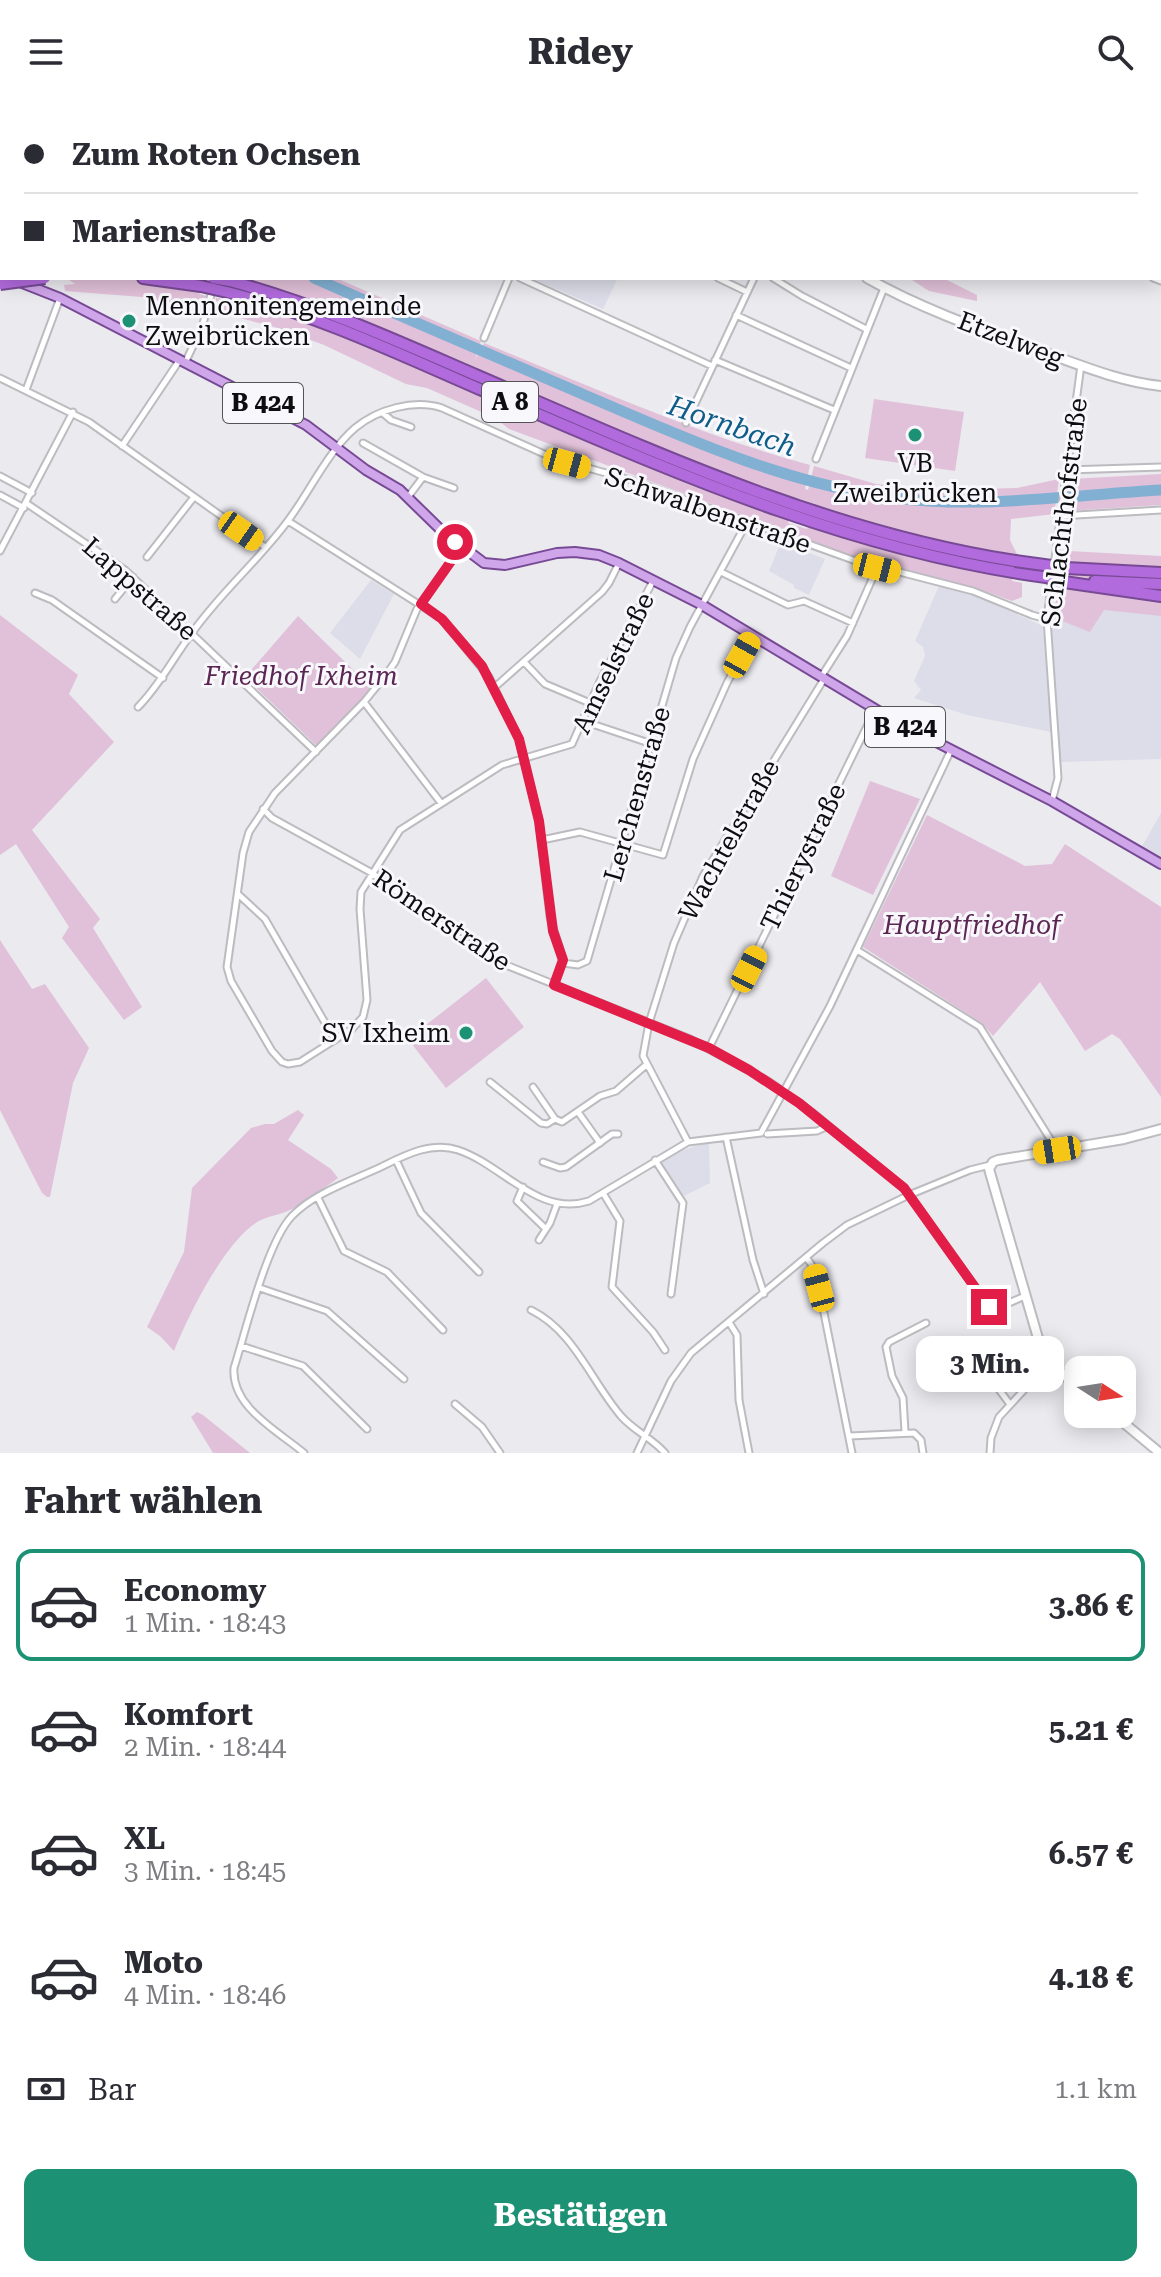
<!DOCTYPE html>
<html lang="de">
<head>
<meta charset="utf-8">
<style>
  :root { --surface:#fff; --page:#f2f2f3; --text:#2b2b33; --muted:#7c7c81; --line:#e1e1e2; --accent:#1d9173 }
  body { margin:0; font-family:"Roboto Serif",serif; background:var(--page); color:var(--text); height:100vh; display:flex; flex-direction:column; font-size:30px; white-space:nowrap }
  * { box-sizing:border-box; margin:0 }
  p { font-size:26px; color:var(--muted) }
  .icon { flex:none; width:44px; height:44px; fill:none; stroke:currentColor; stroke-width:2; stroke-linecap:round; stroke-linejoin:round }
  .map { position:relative; height:1349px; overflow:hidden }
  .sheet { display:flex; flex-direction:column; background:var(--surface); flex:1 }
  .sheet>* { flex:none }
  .hud { position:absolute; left:0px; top:0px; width:1162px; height:176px; box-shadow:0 4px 20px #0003; display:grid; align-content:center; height:176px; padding:0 24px; background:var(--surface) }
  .needle { width:52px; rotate:102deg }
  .controls { position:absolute; left:1064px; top:1252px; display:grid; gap:16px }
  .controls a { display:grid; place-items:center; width:72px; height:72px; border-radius:16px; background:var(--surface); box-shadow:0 4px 20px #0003; font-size:40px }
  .end { position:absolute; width:36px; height:36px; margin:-18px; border:10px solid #e11d48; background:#fff; box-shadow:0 0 0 4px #fff }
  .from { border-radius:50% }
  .bubble { position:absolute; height:56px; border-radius:16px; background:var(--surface); box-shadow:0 4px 20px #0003; font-size:26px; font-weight:700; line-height:56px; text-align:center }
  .car { position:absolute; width:24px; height:48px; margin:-24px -12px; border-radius:10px; box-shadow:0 0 6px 2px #0007; background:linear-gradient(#f5c518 24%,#345 0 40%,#f5c518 0 76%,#345 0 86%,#f5c518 0) }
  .hud b { display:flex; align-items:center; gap:28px; height:76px; font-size:30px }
  .hud b+b { border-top:2px solid var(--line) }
  .hud i { width:20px; height:20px; background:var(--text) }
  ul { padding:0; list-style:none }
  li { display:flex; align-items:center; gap:24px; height:112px; margin:0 16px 12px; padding:0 8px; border:4px solid transparent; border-radius:16px }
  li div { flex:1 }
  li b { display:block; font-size:30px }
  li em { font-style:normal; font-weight:700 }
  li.selected { border-color:var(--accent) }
  li>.icon { width:72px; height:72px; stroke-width:1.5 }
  h2 { padding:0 24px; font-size:36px; line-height:96px }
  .pay { display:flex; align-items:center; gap:20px; height:88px; padding:0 24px; font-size:30px }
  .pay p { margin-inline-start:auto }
  .primary-button { display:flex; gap:16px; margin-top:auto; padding:16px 24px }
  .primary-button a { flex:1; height:92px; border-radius:16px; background:var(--accent); color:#fff; font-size:32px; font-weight:700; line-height:92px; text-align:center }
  header { display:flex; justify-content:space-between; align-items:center; height:104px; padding:0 24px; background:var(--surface); font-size:36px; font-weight:700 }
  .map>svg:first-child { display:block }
  .built { fill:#dddde9 }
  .green { fill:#e1c1d9; fill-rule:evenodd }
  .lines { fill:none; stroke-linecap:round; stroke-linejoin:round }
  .river { stroke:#82b0d2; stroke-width:11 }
  .street-casing { stroke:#bbbbc0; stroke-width:9 }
  .secondary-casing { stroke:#bbbbc0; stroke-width:12 }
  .primary-casing { stroke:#784a95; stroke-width:12 }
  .highway-casing { stroke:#784a95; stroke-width:14 }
  .street { stroke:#fff; stroke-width:5 }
  .secondary { stroke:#fff; stroke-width:8 }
  .primary { stroke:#d0a6ea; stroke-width:8 }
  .highway { stroke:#b16bdc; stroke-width:10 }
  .highway-bridge-casing { stroke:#784a95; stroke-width:14; stroke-linecap:butt }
  .highway-bridge { stroke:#b16bdc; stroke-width:10 }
  .route { stroke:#e11d48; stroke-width:10 }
  .poi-dot { fill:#1d9173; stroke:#f7f7fc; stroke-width:3 }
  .labels { text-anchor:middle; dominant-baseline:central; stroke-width:6; stroke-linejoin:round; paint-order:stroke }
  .shield { fill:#f7f7fc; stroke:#545457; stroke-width:2 }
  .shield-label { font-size:24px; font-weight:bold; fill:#0e0e10 }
  .poi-label { font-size:26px; fill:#0e0e10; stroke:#f7f7fc; text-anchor:start }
  .street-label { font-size:26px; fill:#0e0e10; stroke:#f7f7fc }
  .park-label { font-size:26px; font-style:italic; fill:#5c2653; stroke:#f7f7fc }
  .water-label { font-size:28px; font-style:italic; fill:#0e5c88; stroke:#f7f7fc }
</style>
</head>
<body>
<header><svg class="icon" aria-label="menu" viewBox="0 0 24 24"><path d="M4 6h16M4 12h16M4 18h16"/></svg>Ridey<svg class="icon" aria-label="search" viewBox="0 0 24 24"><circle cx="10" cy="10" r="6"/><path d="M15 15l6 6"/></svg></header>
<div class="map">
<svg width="1161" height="1349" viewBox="0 0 1161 1349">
  <rect width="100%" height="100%" fill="#eaeaef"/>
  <path class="built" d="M0,0h257l-255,2v37z
    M531,174h87l-15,31z
    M781,438l44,17 -16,36 -15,-7v-3l-25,-14z
    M371,476l23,14 -34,65 -30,-26z
    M939,482l39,11 65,29 8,106 -84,-17 -53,-17 7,-8 -7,-9 11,-25 -2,-9 -8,-6z
    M1058,492l103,11v152l-101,3 -9,-140z
    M1161,709v45l-20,-10z
    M709,1038l1,41 -26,13 -23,-34 22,-12z"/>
  <path class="green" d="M639,0h327l2,2h-330z
    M66,174h137l-4,16 7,2 -8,22 -15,-9 -41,-12 -77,-6 -1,-6 11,-1z
    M230,174h106l145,63 -6,19 9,-17c108,44 214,92 326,122l-5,24 3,1 6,-24 62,18 58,6 83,-2 42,-9 -5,35 -43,5 -1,21 7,14 -5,27 10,2v14l-10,4 -33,-12 -121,-31 -349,-129 -14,-11 -68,-30 -21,-4 -82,-39 -46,-17 -64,-17 2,-13 9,2zM797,394l18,6 -8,25 -19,-6z
    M909,174h34l34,17v6l-48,-10z
    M874,295l90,13 -9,59 -90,-13z
    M1161,370v31l-94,6 4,-32z
    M1069,447l92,5v60l-57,-6 -14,22 -38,-15 7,-28h4l4,-28 -6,-1 1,-6z
    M0,511l78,60 -9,19 45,48 -82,88 68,89 -7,9 49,79 -18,13 -62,-82 7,-11 -53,-83 -16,11z
    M298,512l74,72 -55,58 -72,-69z
    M870,677l50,18 -47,96 -42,-19z
    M927,711l98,51 27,-2 13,-20 96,63v190l-41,-58 -8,-5 -27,17 -45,-69 -47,54 -11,-13 -119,-76z
    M0,836l32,49 13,-5 44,64 -16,35 -23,114h-3l-5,-4 -42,-83z
    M486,874l38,49 -78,61 -38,-49z
    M298,1006l6,5 -16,25 43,29 7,9c-15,11 -30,22 -46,31 -11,6 -25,7 -35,13 -33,21 -68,92 -83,129l-14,-15 -13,-9 37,-75 8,-64 59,-60 14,-4h9z
    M197,1308l6,3 47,38h-37l-22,-36z"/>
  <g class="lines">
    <path class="river" d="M0,55h2
      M314,174c88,39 178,77 266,115 102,44 205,91 315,105 87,11 179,-3 266,-8"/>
    <g class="street-casing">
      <path id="street" d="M323,0l3,2
        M1091,0l4,2
        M263,2l1,-2
        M1160,24l1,1
        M1160,137l1,1
        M520,174l192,88
        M718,174l29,14
        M773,174l29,18 64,33
        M1153,174l8,3
        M736,211l115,53
        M484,234l25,-60
        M715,256l119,50
        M185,259l17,-36 10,-36
        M0,274l89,44 176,125
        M26,286l34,-92
        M383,309l8,7 20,7
        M686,319l68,-145
        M363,339l60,34 31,11
        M122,342l57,-85
        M816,355l68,-171
        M1067,366l94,-3
        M0,372l32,17
        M0,391l24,13
        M408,393l15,-20
        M26,399l99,67 191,182
        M1060,412l101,-6
        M288,417l154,98 47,58 30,62 20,82 11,96 13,43 -9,25
        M461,443l-44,62 -22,53 -9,13 -22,27 -89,91 -26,39 -6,21 -16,114 4,14 41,70 10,11 6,2 12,-2 52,-33 11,-12 4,-17 -7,-91 1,-17 39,-62 102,-65 70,-21 28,-63 53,-100
        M0,447l73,-139
        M147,453l47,-60
        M1054,462l27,-201
        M721,468l67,33 16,-4 49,22
        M35,489l17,7 111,78
        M115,495l18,-22
        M525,559l20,21 45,19
        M821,573l26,-41 30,-68
        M495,583l107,-95 7,-9 10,-20
        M364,598l77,101
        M138,603c22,-22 35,-49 54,-74 28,-40 66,-72 95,-111 22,-29 41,-71 68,-94 23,-19 59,-29 87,-20l111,50 81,23 219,79 120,31 59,24 15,4
        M583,617l69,23
        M1052,697l6,-23 -11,-159 5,-40
        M263,705l9,9 100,55 85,64 44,26 189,76 78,42 45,32 91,75 85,119 6,2 30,-13
        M542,736l38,-8 83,23 30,-96 34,-76 25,-47
        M238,790l27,25 70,121
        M857,846l123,77 77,123
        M563,859l15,2 9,-4 89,-303 14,-31 57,-105
        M709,944l166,-338
        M490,978l51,41 6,1 8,-5
        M533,983l22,32 7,3 38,-26 16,-5 30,-26
        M578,1008l22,31
        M767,1030l50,-3 11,-5
        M726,1033l27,123 11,34
        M688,1038l-45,-86 6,-33 25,-80 29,-67 121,-197
        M396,1056l25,53 58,59
        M655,1056l28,43 -12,91
        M543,1058l17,6 6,-1 46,-33h6
        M523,1083l-6,14 29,28
        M603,1089l17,28 -8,66 41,45 12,18
        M318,1094l26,53 43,21 56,58
        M539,1136l11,-17 7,-19
        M806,1153l5,7 8,24 33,165
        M260,1184l67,23 77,68
        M531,1206c43,21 60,71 90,106 13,15 31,22 44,37
        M729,1218l8,13 2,65 10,53
        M241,1242l62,20 64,63
        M969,1245l40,54
        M455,1300l27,23 18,26
        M905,1328l-2,-34 -11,-22 -6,-29 3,-5 37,-19
        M850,1332l64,-3 7,7 2,13
        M304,1349c-26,-22 -73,-46 -70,-85 12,-38 33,-126 58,-152 23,-24 62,-36 91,-50 22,-11 49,-25 75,-16 45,15 80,67 131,51l99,-59 73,-9 69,-127 121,-256
        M637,1349l34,-72 20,-28 132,-110 24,-18 62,-30 61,-25 20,-5
        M990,1349l1,-15 8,-21 50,-54"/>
    </g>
    <g class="secondary-casing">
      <path id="secondary" d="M469,0l5,2
        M867,174c56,32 121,54 182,76 36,13 73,28 112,32
        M1078,1283l-29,-24 -7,-11 -53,-183 4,-7 5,-2 126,-21 37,-10
        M1113,1310l47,39"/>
    </g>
    <g class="primary-casing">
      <path id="primary" d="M22,179l38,15 246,127 60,45 34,20 43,42 41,31 21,2 52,-12 18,-1 24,3 20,8 83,42 193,116 157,80 109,63"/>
    </g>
    <g class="highway-casing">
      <path id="highway" d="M0,125l2,2
        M0,169h2
        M143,174l58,8
        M230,177c86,23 167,60 248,95 174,75 349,156 537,185
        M227,188c88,22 172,62 255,98 183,78 365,161 564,187
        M1066,464l95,5
        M1095,477l66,3
        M1064,478l97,14"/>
    </g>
    <use href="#street" class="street"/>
    <use href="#secondary" class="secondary"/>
    <use href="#primary" class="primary"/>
    <use href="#highway" class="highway"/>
    <g class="highway-bridge-casing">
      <path id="highway-bridge" d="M213,174l17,3
        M0,180l45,-6
        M201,182l26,6
        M1015,457l51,7
        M1046,473l18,5"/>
    </g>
    <use href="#highway-bridge" class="highway-bridge"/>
  </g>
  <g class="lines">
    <path class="route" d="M455,438l6,5 -40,57 21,15 40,47 37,73 20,82 14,110 10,29 -9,25 155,63 40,22 50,33 105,85 85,119"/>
  </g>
  <g class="poi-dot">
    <circle cx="129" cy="217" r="8"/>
    <circle cx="915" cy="331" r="8"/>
    <circle cx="466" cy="929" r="8"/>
  </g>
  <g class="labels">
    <g class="shield">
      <rect x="482" y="278" width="56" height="40" rx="6"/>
      <rect x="223" y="279" width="80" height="40" rx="6"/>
      <rect x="865" y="603" width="80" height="40" rx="6"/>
    </g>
    <g class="shield-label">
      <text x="510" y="298">A 8</text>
      <text x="263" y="299">B 424</text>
      <text x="905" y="623">B 424</text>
    </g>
    <g class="poi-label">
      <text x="145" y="202">Mennonitengemeinde<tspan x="145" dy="30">Zweibrücken</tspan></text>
      <text x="915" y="359" text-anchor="middle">VB<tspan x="915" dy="30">Zweibrücken</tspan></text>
      <text x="450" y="929" text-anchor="end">SV Ixheim</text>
    </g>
    <g class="street-label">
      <text transform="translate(1011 235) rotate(21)">Etzelweg</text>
      <text transform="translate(708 406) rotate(19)">Schwalbenstraße</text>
      <text transform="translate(1064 408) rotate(-83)">Schlachthofstraße</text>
      <text transform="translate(140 485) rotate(41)">Lappstraße</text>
      <text transform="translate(613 559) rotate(-64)">Amselstraße</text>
      <text transform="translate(637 690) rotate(-74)">Lerchenstraße</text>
      <text transform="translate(729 736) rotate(-61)">Wachtelstraße</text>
      <text transform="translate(803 753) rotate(-64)">Thierystraße</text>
      <text transform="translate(442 816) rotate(34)">Römerstraße</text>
    </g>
    <g class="park-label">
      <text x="301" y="572">Friedhof Ixheim</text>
      <text x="972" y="821">Hauptfriedhof</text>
    </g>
    <g class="water-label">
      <text transform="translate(732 322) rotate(19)">Hornbach</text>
    </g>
  </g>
</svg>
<div class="controls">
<a><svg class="needle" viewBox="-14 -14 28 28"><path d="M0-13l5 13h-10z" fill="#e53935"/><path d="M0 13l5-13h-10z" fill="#7c7c81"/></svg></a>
</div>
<i class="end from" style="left:455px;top:438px"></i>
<i class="end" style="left:989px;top:1203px"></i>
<div class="bubble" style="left:916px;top:1232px;width:148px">3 Min.</div>
<i class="car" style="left:567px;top:359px;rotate:105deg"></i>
<i class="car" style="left:241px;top:427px;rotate:125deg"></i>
<i class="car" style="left:877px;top:464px;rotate:104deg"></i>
<i class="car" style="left:742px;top:551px;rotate:29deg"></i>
<i class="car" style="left:749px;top:865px;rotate:27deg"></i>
<i class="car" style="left:1057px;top:1046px;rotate:261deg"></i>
<i class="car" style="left:819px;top:1184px;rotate:345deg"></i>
<div class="hud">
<b><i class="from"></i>Zum Roten Ochsen</b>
<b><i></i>Marienstraße</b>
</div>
</div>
<section class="sheet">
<h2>Fahrt wählen</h2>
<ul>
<li class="selected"><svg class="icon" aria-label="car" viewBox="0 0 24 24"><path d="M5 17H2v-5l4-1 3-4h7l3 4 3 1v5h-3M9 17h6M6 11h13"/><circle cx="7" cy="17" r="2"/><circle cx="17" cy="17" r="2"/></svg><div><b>Economy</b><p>1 Min. · 18:43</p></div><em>3.86 €</em></li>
<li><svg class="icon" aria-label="car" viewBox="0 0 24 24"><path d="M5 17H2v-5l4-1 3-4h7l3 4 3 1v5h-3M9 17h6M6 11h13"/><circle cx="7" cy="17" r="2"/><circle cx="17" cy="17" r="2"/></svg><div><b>Komfort</b><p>2 Min. · 18:44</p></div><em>5.21 €</em></li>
<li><svg class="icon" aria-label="car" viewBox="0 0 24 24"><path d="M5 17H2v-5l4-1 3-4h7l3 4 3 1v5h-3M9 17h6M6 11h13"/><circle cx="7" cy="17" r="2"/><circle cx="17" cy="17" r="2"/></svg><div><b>XL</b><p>3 Min. · 18:45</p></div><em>6.57 €</em></li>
<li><svg class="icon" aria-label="car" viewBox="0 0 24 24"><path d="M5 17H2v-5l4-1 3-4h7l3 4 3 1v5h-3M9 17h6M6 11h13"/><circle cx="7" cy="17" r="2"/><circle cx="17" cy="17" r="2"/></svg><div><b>Moto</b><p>4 Min. · 18:46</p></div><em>4.18 €</em></li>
</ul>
<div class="pay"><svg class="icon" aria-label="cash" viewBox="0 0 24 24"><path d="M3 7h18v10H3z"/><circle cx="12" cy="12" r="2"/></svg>Bar<p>1.1 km</p></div>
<div class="primary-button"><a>Bestätigen</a></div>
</section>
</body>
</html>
